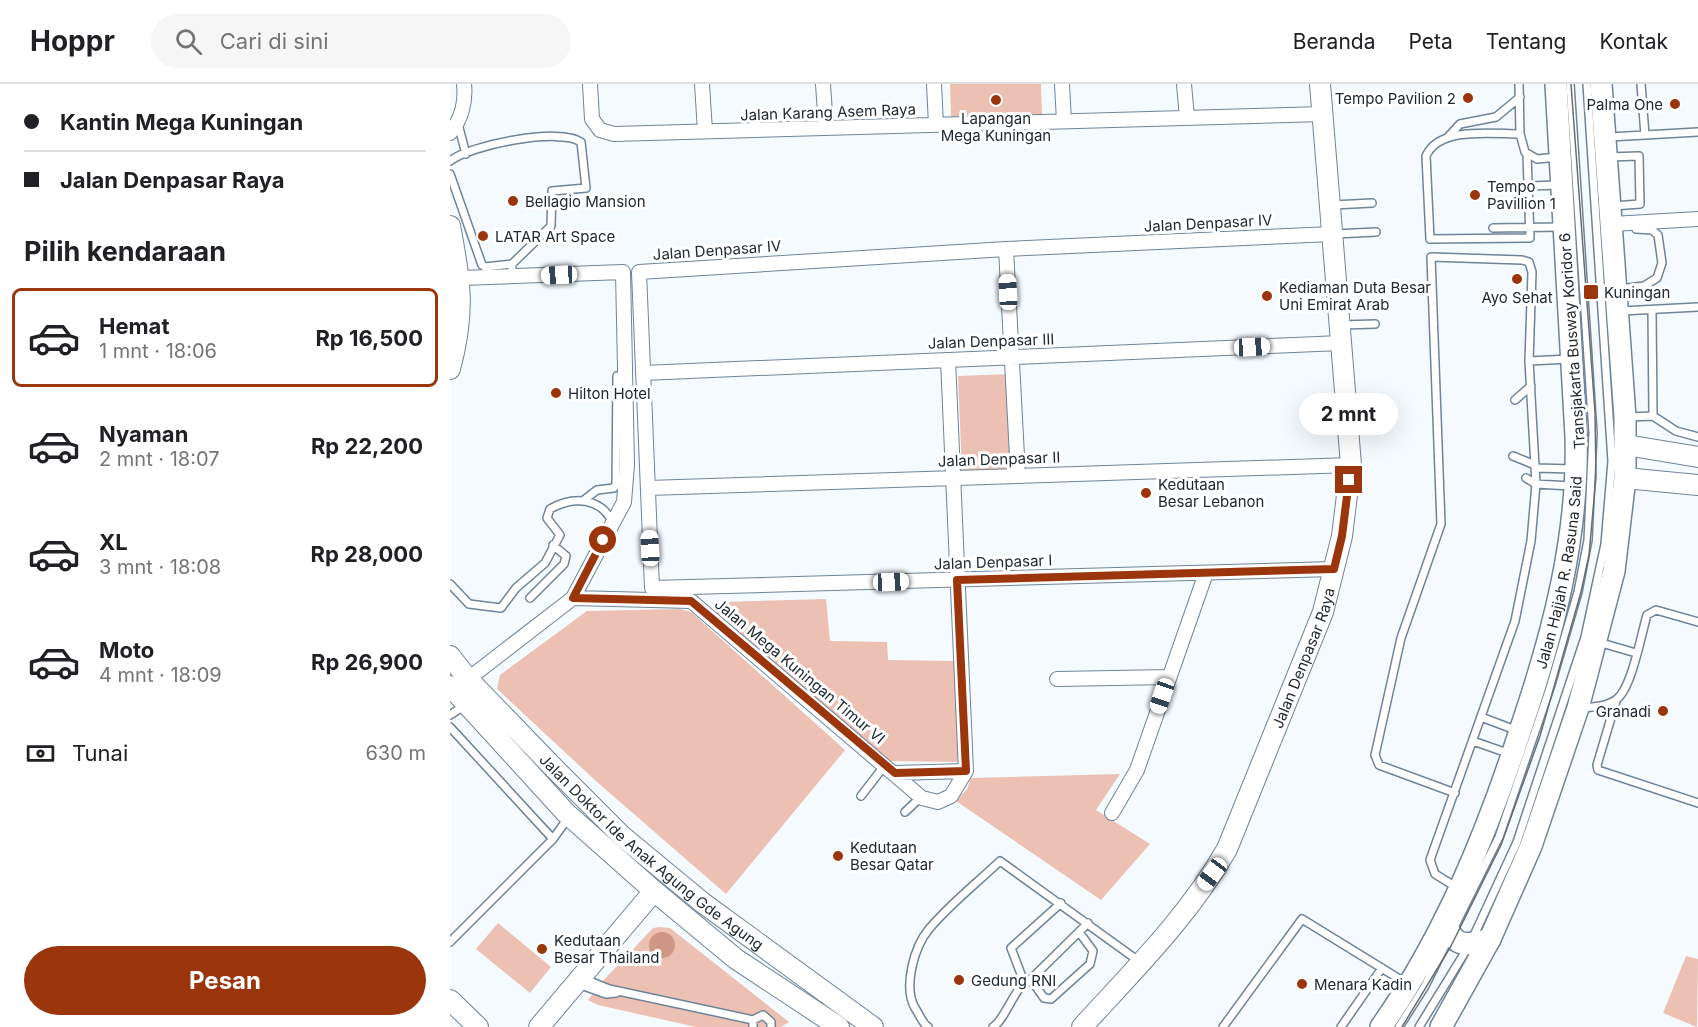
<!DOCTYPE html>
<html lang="id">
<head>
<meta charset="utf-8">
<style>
  :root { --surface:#fff; --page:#f6f6f6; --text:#202124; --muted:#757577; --line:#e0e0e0; --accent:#9b350c }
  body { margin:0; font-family:Inter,sans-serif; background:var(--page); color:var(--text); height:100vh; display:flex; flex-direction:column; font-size:22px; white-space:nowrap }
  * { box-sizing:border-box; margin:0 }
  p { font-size:20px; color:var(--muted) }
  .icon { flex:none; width:33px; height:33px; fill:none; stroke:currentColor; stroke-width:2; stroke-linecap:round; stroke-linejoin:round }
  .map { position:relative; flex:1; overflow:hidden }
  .panel { display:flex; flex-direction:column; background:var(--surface); width:450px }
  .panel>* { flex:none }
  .top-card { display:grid; align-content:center; height:132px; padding:0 24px; background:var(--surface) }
  .end { position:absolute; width:27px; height:27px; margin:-14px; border:8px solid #9b350c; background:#fff; box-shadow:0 0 0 3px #fff }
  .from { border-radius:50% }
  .bubble { position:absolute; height:42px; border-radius:21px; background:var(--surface); box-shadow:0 6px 24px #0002; font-size:20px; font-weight:700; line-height:42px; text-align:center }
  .car { position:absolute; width:18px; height:36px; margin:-18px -9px; border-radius:8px; box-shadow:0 0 4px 2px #0007; background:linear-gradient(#fff 24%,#345 0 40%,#fff 0 76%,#345 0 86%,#fff 0) }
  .top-card b { display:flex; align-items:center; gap:21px; height:57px; font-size:22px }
  .top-card b+b { border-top:2px solid var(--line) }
  .top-card i { width:15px; height:15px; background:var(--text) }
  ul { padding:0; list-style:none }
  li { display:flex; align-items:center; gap:18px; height:99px; margin:0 12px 9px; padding:0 12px; border:3px solid transparent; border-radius:9px }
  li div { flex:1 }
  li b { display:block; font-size:22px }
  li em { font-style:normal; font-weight:700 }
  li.current { border-color:var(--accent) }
  li>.icon { width:54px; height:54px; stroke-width:1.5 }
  h2 { padding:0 24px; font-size:27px; line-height:72px }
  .pay { display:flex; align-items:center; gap:15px; height:66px; padding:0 24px; font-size:22px }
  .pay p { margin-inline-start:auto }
  .button { display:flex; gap:12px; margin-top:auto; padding:12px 24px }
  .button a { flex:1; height:69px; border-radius:36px; background:var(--accent); color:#fff; font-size:24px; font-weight:700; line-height:69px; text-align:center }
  header { display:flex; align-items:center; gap:36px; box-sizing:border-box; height:84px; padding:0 30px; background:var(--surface); border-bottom:2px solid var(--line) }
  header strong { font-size:28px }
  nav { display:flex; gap:33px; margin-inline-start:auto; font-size:21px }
  .search { width:420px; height:54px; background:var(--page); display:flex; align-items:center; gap:15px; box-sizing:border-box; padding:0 21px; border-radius:33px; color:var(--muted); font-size:22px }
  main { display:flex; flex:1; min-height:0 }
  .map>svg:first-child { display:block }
  .green { fill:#ecc1b3 }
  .water { fill:#cf9886 }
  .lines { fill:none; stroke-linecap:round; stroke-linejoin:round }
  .lane-casing { stroke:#6f8499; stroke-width:10 }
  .street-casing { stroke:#6f8499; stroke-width:16 }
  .secondary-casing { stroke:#6f8499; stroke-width:22 }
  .primary-casing { stroke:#6f8499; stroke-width:24 }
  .lane { stroke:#fff; stroke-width:7 }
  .street { stroke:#fff; stroke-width:14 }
  .secondary { stroke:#fff; stroke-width:20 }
  .primary { stroke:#fff; stroke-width:21 }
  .tram { stroke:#666e75; stroke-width:1.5 }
  .route { stroke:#9b350c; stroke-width:8 }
  .poi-dot { fill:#9b350c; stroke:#fff; stroke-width:2 }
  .labels { text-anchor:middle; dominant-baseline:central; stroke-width:6; stroke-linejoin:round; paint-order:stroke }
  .poi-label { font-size:15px; fill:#202931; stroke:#fff; text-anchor:start }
  .street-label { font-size:15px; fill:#202931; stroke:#fff }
</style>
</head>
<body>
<header>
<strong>Hoppr</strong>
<div class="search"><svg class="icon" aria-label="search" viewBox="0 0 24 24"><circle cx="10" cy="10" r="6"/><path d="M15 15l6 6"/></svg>Cari di sini</div>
<nav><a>Beranda</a><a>Peta</a><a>Tentang</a><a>Kontak</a></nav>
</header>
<main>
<section class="panel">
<div class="top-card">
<b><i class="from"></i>Kantin Mega Kuningan</b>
<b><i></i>Jalan Denpasar Raya</b>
</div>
<h2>Pilih kendaraan</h2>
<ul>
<li class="current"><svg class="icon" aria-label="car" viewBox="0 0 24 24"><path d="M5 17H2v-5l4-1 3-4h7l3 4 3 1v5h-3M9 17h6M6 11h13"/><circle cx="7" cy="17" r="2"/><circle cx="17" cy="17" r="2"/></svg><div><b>Hemat</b><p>1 mnt · 18:06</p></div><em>Rp 16,500</em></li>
<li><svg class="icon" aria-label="car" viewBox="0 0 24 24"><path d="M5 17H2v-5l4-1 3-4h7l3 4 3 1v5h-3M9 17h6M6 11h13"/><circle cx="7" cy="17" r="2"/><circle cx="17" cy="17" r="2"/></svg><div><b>Nyaman</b><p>2 mnt · 18:07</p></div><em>Rp 22,200</em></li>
<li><svg class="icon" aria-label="car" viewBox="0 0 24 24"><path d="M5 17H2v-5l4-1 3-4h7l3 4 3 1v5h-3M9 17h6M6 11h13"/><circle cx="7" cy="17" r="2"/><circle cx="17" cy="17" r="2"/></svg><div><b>XL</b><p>3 mnt · 18:08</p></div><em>Rp 28,000</em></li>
<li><svg class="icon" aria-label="car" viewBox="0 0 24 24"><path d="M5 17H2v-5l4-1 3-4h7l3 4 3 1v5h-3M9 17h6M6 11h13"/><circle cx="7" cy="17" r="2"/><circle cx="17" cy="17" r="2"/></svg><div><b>Moto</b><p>4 mnt · 18:09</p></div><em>Rp 26,900</em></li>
</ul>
<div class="pay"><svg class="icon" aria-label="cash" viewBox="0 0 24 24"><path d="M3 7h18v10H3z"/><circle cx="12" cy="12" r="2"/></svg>Tunai<p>630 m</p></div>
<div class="button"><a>Pesan</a></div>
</section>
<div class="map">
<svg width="1248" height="943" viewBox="0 0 1248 943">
  <rect width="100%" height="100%" fill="#f5faff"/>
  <path class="green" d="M500,0h91l1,31 -91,2z
    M561,290l4,95 -53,2 -4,-95z
    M376,515l4,42 57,1 1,18 68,1 3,101 -71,-1 -173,-149 7,-10z
    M230,525l11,3 154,138 -119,144 -129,-112 -100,-93 3,-14 87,-64z
    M670,690l-24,36 54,34 -49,56 -145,-99 11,-12 4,-11z
    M48,839l53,44 -21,26 -54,-44z
    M210,843l10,1 119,94 -8,5h-85l-98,-22 -10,-5 13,-17 52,-55z
    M1236,872l12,3 -1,68 -34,-14z"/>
  <path class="water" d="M199 861a13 13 0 1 1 26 0a13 13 0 1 1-26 0Z"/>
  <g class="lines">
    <g class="lane-casing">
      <path id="lane" d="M1069,0l1,50 5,18 12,7 22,-2
        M8,40l8,30
        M1070,50c-27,0 -81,-8 -94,22l4,83 100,-1 -3,-83
        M1195,51l53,-3
        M998,53l12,-13 36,-7 24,-20
        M1159,53l36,-2 -4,-51
        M1158,73l31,-1 1,48 -27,2
        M0,77c20,-16 110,-34 131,-19l5,46 -34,3 -1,35 -39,38v13
        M0,90l32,91 3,2 27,-3
        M1078,102l31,-1
        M883,121l39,-2
        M1043,144l69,-1
        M885,150l41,-2
        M1169,205l25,-3 13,-8 5,-15 -4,-28 -6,-5 -16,-1
        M1202,226l1,106
        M1171,227l77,-4
        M891,241l34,-1
        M1079,277l40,-2
        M1065,316l16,-14
        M1178,333l25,-1 23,15 22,6
        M1063,372l22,9
        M1085,384l39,1
        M1076,394l10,6 35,2
        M134,416l13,-10 17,-2 2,-4 1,-108
        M0,500l19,20 32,4 15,-20 29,-25 15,-28 -13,-17 3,-9c23,-13 51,-12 63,14
        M80,514l34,-34 2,-8 -13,-11
        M1148,558l38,11
        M1166,617l-19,64 1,5 100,33
        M1130,624c12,-1 27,-1 37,-9 15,-12 24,-64 30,-84l9,-5 42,12
        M0,631l14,-9
        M1031,633l37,14
        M0,643l103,112
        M1023,657l37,13
        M1005,709l-76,-28 -4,-10 26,-117 40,-114 -10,-267 91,3 7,2 3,10 -3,89 7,123 -5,57 -16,80 -85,239 5,14 21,13
        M411,712l24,-31
        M455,728l16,-15
        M0,858l103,-103 15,-21
        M132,894l27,11 144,31
        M582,897l12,17 7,1 39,-35 3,-13 -14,-19
        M578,898l60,-59
        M128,900l28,10 10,-1
        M303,943v-7l10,-5 8,7v5
        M478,943c-6,-4 -8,-12 -13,-19 -12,-21 -1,-61 14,-79 21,-25 48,-46 71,-68l140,101
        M543,943c11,-7 20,-33 31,-45l-13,-34 50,-45
        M773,943l79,-108 104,64
        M891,943l41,-59
        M949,943l26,-41 74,-149 51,-149 28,-96 10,-52 5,-107 -23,-349
        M969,943l51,-83 47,-102 68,-205 20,-93 7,-83 -25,-377"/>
    </g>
    <g class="street-casing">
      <path id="street" d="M140,0l2,35 8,11 14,4 709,-20
        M252,0l3,47
        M373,0l3,44
        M484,0l2,41
        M612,0l2,37
        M734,0l3,34
        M0,49c11,-13 16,-31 14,-49
        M1162,140l86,-5
        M882,150l-326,15 -367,23 13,316 682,-19
        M556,165l12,226
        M11,194l162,-6 4,193 -3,37 -51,96 -110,85
        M498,276l18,411
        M193,289l698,-30
        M198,404l703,-23
        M123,514l118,3 231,197 16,4 13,-6 15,-25
        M607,595l112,-2
        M445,689l71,-2
        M662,729l25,-43 69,-197"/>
    </g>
    <g class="secondary-casing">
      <g id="secondary">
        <path d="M0,142c11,56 15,87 0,143"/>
        <path d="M1176,361l72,12"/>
        <path d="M1175,394l73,7"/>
        <path id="s1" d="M0,572l18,23 85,88 69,69 81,67 170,124"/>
        <path d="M0,602l116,127 88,78 82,68 103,68"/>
        <path d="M0,916l28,27"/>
        <path d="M89,943l115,-136"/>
        <path id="s2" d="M632,943c51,-56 107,-111 145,-178l96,-237 19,-76 5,-41 4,-30 -31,-381"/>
      </g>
    </g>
    <g class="primary-casing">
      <g id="primary">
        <path d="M995,835c7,28 19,28 45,20"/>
        <path id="s3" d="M931,943c64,-91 106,-194 140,-299 32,-94 58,-192 55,-292l-20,-352"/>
        <path d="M991,943l49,-88 41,-93 47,-138 36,-137 11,-93v-61l-24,-333"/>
      </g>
    </g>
    <use href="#lane" class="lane"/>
    <use href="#street" class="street"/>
    <use href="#secondary" class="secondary"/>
    <use href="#primary" class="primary"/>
    <path class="tram" d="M952,943l49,-81 50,-101 39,-109 41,-144 8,-37 7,-78 -1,-65 -24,-328"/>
  </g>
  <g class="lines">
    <path class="route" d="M153,456l-30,58 118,3 204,172 71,-2 -9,-191 377,-11 8,-33 7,-56"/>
  </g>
  <g class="poi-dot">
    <circle cx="1018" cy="14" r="6"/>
    <circle cx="546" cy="16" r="6"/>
    <circle cx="1225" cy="20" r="6"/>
    <circle cx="1025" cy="111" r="6"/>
    <circle cx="63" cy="117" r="6"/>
    <circle cx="33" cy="152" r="6"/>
    <circle cx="1067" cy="195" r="6"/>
    <rect x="1133" y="200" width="16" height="16" rx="3"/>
    <circle cx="817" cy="212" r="6"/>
    <circle cx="106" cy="309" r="6"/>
    <circle cx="696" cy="409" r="6"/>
    <circle cx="1213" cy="627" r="6"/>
    <circle cx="388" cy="772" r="6"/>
    <circle cx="92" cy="865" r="6"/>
    <circle cx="509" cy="896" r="6"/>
    <circle cx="852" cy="900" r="6"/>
  </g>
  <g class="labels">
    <g class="poi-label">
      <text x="1006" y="14" text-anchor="end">Tempo Pavilion 2</text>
      <text x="1213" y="20" text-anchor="end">Palma One</text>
      <text x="546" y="34" text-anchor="middle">Lapangan<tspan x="546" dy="17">Mega Kuningan</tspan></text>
      <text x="1037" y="102">Tempo<tspan x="1037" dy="17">Pavillion 1</tspan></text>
      <text x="75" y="117">Bellagio Mansion</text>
      <text x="45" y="152">LATAR Art Space</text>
      <text x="829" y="203">Kediaman Duta Besar<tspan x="829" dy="17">Uni Emirat Arab</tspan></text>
      <text x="1154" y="208">Kuningan</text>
      <text x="1067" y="213" text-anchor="middle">Ayo Sehat</text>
      <text x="118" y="309">Hilton Hotel</text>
      <text x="708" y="400">Kedutaan<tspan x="708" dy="17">Besar Lebanon</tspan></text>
      <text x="1201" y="627" text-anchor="end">Granadi</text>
      <text x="400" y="763">Kedutaan<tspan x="400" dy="17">Besar Qatar</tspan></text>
      <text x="104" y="856">Kedutaan<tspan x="104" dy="17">Besar Thailand</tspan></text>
      <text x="521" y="896">Gedung RNI</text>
      <text x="864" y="900">Menara Kadin</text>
    </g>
    <g class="street-label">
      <text transform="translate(378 28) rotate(-2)">Jalan Karang Asem Raya</text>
      <text transform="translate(758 139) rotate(-3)">Jalan Denpasar IV</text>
      <text transform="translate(267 166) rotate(-4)">Jalan Denpasar IV</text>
      <text transform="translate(541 257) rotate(-2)">Jalan Denpasar III</text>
      <text transform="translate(1122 257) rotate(-94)">Transjakarta Busway Koridor 6</text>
      <text transform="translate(549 375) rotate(-2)">Jalan Denpasar II</text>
      <text transform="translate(543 478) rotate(-2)">Jalan Denpasar I</text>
      <text stroke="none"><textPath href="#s3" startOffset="492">Jalan Hajjah R. Rasuna Said</textPath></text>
      <text stroke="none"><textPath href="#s2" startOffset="436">Jalan Denpasar Raya</textPath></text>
      <text transform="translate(350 587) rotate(40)">Jalan Mega Kuningan Timur VI</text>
      <text stroke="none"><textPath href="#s1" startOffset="282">Jalan Doktor Ide Anak Agung Gde Agung</textPath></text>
    </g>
  </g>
</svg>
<i class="end from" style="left:153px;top:456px"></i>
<i class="end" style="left:899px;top:396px"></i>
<div class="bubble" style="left:849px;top:309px;width:99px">2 mnt</div>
<i class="car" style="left:109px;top:191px;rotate:267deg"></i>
<i class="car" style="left:558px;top:208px;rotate:357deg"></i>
<i class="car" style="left:802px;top:263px;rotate:87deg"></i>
<i class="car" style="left:200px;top:464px;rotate:357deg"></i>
<i class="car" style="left:441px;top:498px;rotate:88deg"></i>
<i class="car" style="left:712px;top:612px;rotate:199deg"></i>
<i class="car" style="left:762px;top:790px;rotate:217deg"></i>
</div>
</main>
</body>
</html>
